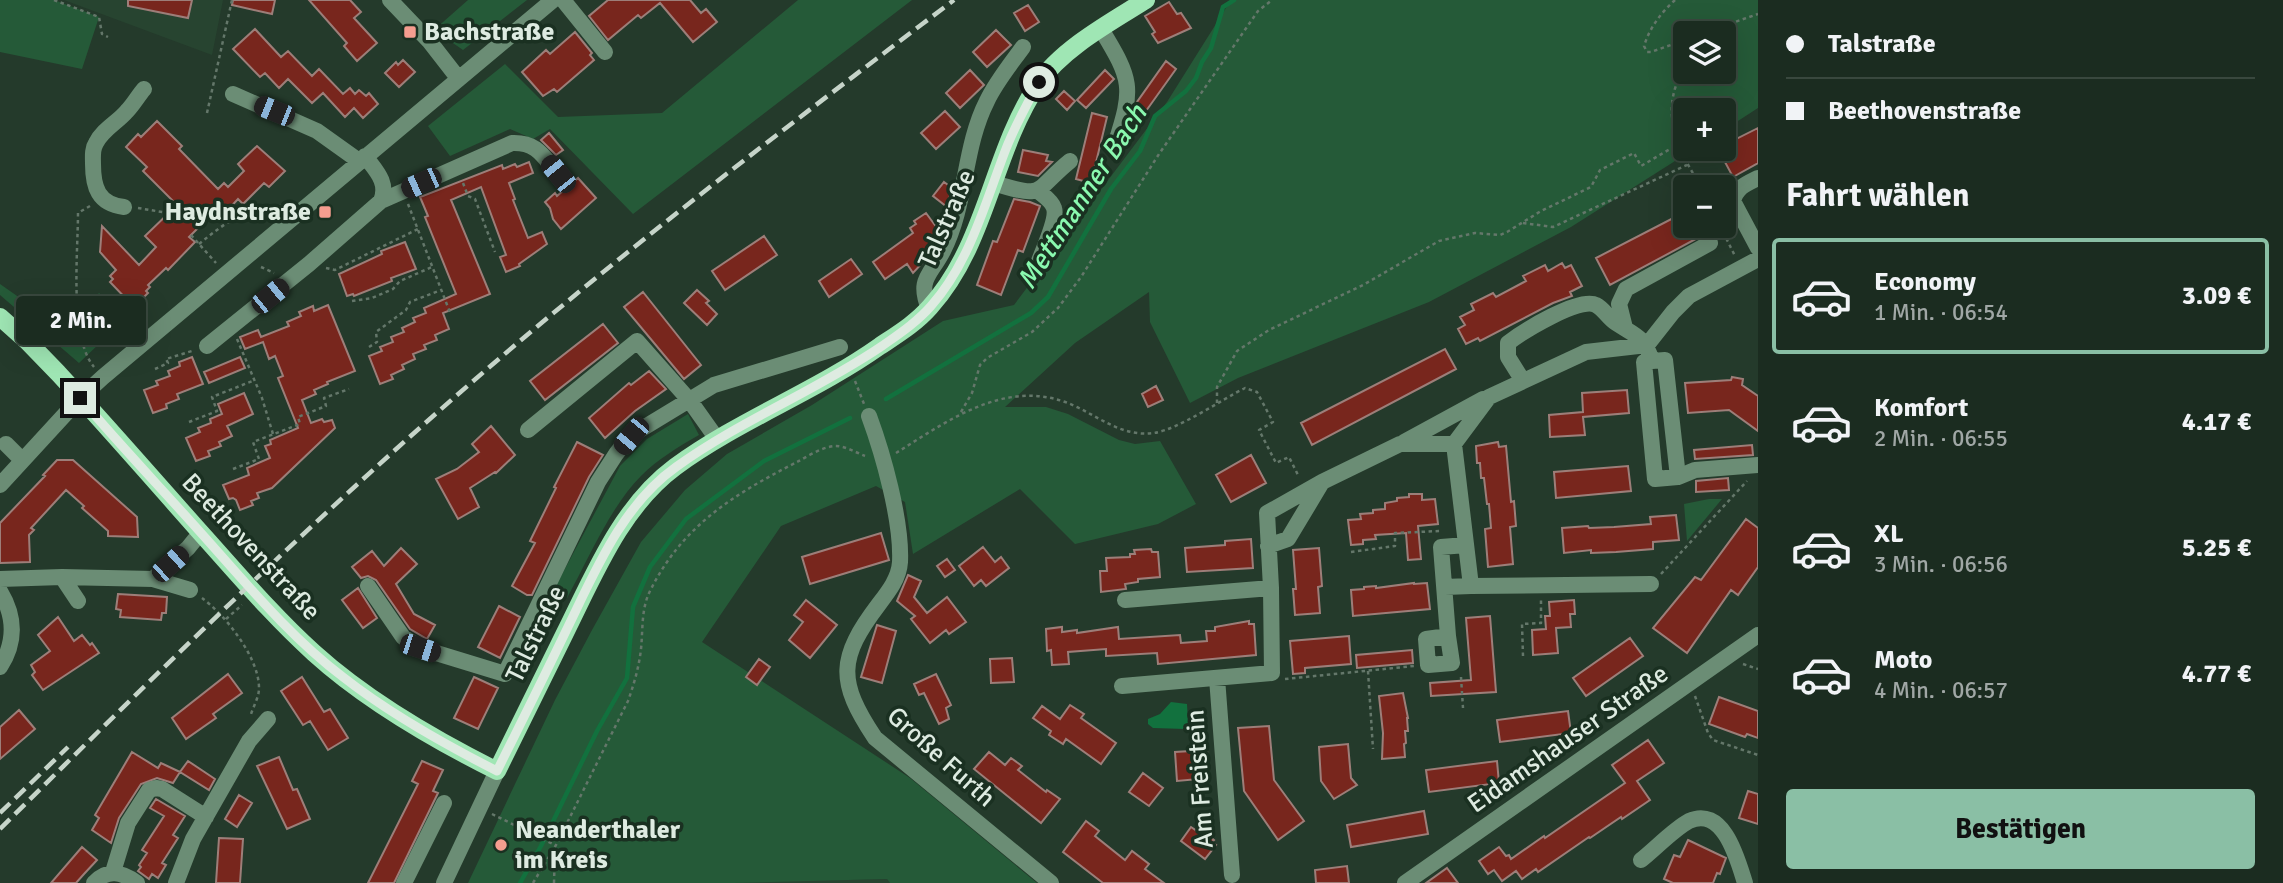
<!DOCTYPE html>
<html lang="de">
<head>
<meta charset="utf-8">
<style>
  :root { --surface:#1b2c20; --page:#28382d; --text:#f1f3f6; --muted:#a0a7a5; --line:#39483e; --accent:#8abfa5 }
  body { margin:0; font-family:Signika,sans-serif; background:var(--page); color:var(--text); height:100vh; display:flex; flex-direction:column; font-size:26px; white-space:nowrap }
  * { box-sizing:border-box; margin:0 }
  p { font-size:23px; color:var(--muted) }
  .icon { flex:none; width:38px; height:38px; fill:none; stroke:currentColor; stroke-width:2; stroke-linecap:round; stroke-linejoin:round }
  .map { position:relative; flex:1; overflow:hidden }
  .side { display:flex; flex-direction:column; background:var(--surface); width:525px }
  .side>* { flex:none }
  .banner { display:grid; align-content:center; height:154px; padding:0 28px; background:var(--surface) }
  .fabs { position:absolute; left:1673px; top:21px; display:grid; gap:14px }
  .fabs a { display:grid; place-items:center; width:63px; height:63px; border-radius:7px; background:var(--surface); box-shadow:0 7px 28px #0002,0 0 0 2px var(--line); font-size:35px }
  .end { position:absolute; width:32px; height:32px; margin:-16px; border:9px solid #deebe1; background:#111; box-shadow:0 0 0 4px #111 }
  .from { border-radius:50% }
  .bubble { position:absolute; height:49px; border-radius:7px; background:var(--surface); box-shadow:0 7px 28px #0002,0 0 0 2px var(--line); font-size:23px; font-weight:700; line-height:49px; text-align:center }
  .car { position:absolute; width:21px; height:42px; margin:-21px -10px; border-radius:9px; box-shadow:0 0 5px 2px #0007; background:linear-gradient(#222 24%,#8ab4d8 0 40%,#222 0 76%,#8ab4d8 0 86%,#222 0) }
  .banner b { display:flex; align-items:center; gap:24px; height:66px; font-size:26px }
  .banner b+b { border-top:2px solid var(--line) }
  .banner i { width:18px; height:18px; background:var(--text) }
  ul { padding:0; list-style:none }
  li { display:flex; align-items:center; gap:21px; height:116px; margin:0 14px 10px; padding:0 14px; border:4px solid transparent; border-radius:7px }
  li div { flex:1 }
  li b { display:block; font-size:26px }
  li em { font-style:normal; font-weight:700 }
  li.active { border-color:var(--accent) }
  li>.icon { width:63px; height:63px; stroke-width:1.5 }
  h2 { padding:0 28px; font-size:32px; line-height:84px }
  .cta { display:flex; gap:14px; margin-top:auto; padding:14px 28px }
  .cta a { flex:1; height:80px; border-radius:7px; background:var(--accent); color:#111; font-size:28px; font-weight:700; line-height:80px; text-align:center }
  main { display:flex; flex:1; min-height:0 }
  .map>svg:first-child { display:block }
  .built { fill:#274430 }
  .green { fill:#255a38; fill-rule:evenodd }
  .water { fill:#12713e }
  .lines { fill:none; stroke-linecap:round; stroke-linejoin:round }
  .stream { stroke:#12713e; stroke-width:4.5 }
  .building { fill:#78261d; stroke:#9d7e79; stroke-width:2 }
  .path { stroke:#64776a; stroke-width:2.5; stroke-dasharray:3.5 3.5; stroke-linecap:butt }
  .minor { stroke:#6b8d75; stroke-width:16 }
  .major { stroke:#9fe6b4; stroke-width:18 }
  .rail { stroke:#c6d4c9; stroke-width:4.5; stroke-dasharray:14 7; stroke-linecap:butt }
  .route { stroke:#deebe1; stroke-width:9 }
  .poi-dot { fill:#f59d8f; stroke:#1a3021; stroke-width:2.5 }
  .labels { text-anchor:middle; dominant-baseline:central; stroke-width:7; stroke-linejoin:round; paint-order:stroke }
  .poi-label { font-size:26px; font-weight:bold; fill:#deebe1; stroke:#1a3021; text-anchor:start }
  .street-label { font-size:26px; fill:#deebe1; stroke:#1a3021 }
  .water-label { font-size:28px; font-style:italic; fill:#8af9af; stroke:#1a3021 }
</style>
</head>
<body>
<main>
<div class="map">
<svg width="1758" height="883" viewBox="0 0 1758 883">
  <rect width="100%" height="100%" fill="#243a2b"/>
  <path class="built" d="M64,0h159l-11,55z
    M887,879l3,4h-156l1,-1z"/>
  <path class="green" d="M0,0h54l45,17 -17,52 -82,-17z
    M468,0h59l-64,50 -29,-20z
    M798,0h114l-279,214 -83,-85 -17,10 -23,-10 -60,27 -22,-30 77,-62 53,53 104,-4z
    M1231,0h527v108l-34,22v-20h-39v39h9l-123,78 -142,75 -191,76 -48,25 -40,-81 -1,-30 -74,51 -70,64h41l22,7 51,26 16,4 25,-3 36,63 -38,20 -83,20 -55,-55 -107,65 -8,-52 -29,-16 -95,40 -79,116 208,136 127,105h-147l-3,-4 -153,4h-266l87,-183 37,-70 49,-88 44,-52 42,-36 85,-49 131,-84 71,-16 153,-203zM1685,33h39v39h-39z
    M0,284l40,28 60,31 -21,20 -79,-68z
    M99,293l22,19 -13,14 -16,8 -7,-5 -1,-20z
    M688,414l11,21c-21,12 -41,24 -58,41 -31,31 -53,84 -74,122l-14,-7 67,-125 27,-27z
    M1709,499h13l-35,42 -3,-37z"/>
  <path class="water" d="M1171,702l16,2 1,20 -3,5 -32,-1 -5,-4v-5l12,-5z"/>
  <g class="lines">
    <path class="stream" d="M886,399l145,-86 17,-16 63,-108 29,-38 15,-35 31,-25 10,-13 6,-16 9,-14 12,-41 11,-7
      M520,883l21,-37 56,-115 30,-53 6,-71 17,-40 36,-48 78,-58 86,-43"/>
  </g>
  <path class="building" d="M128,0h64l-4,18 -60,-12z
    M233,0h42l-3,14 -40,-9z
    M309,0h41l11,12 -7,6 23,25 -20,18 -13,-15 3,-3z
    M608,0h82l11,13 5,-4 11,13 -24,20 -33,-39 -19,15 -3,-3 -30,25 -19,-24z
    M1169,2l8,12 4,-1 10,15 -33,15 -6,-9 3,-2 -10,-16z
    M1028,5l11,17 -14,9 -11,-18z
    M255,29l26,28 7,-6 24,25 7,-7 24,25 7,-6 5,6 4,-4 7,6 3,-3 9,11 -15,14 -9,-10 -9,9 -22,-24 -11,10 -24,-24 -9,9 -14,-15 -5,4 -27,-28z
    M996,30l15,15 -24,22 -14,-15z
    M575,32l17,21 -2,2 4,5 -37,32 -3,-3 -11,7 -21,-24 24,-22 4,4z
    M403,60l12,12 -16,15 -14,-14 11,-11 2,3z
    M1166,61l10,8 -35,49 -6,-4 2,-12z
    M970,70l14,15 -24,23 -14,-15z
    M1105,70l9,9 -28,29 -9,-8z
    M1064,91l11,10 -8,9 -11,-11z
    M945,111l15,16 -24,22 -15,-16z
    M1092,113l15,4 -16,66 -15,-4z
    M157,121l25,25 -3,3 39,40 6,-6 4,4 16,-16 -6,-7 19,-18 28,25 -16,16 -5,-4 -21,21 -5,-5 -13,14 -1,-2 -4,4 -5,-4 -26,26 6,5 -27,28 -2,-2 -18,17 2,2 -4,4 2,2 -14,14 -24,-25 3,-3 -3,-3 6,-6 -16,-18 2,-26 37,39 17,-18 -11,-11 32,-31 -34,-34 4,-4 -21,-20 12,-13 3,3z
    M1758,128v35l-25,14 -15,-28h6v-4z
    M549,133l14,17 -7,5 -15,-15z
    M1023,150l25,5 -2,6 6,1 -14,14 -20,-4z
    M529,162l4,11 -24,10 6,16 -2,1 15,38 14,-6 5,12 -28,20 1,2 -14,6 -6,-15 6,-2 -25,-68 -30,13 39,94 -47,19 6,16 -14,6 2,5 -13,5 2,4 -13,5 2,5 -13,6 2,4 -13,6 2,4 -13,5 -11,-28 13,-5 -2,-4 13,-5 -2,-5 13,-5 -2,-4 13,-6 -2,-4 13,-5 -2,-5 32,-14 -31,-77 3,-1 -8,-19 82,-32 1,4 12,-5 2,3z
    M578,178l18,20 -35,31 -8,-10 -3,-11 -5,-6 10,-9 2,3z
    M944,182l8,6 -5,19 -14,-11z
    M1014,199l16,3 10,4 -17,46 -5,-2 -17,45 -24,-10 16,-44 4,1z
    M1685,212v14h40l-20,8 -95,51 -14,-27z
    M926,213l14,19 -9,18 -8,6 2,4 -12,13 -6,-9 -22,15 -12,-17 40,-29 -3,-5 6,-4 -2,-3z
    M764,236l13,19 -52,35 -13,-19z
    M405,242l11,27 -25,9 1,3 -38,15 -1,-2 -6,2 -8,-22 43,-20 -1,-3z
    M851,259l11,15 -33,23 -10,-16z
    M1562,263l3,5 6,-3 11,21 -12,6 2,4 -19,7 -73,38 -2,-3 -12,6 -8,-15 7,-4 -5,-8 14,-7 -3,-6 22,-11 3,4 30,-16 -3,-5 22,-11 3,6z
    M697,290l12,11 -3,2 11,11 -10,11 -23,-22z
    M643,292l58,73 -17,14 -60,-72z
    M328,305l27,66 -28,11 1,2 -14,6 2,4 -14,6 9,23 11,-4 2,3 8,-2 3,8 -63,60 -15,5 2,5 -8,3 2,4 -13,5 -4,-10 -3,-2 -4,1 -6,-14 26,-10 -2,-7 23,-10 -5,-12 6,-2 -1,-4 28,-12 -20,-50 5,-2 -8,-20 -6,3 -6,-17 -18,7 -5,-12 18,-7 3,7 28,-11 -2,-4 14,-6 -2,-4 14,-6 1,5z
    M603,324l15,19 -73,57 -15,-19z
    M1445,349l11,20 -144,76 -11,-22z
    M192,357l11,27 -26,10 2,5 -13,5 1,4 -14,5 -9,-23 14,-5 -2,-4 14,-5 -2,-5 12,-5 -1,-4z
    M240,357l5,11 -36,15 -5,-11z
    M649,371l17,18 -31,22 -30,27 -16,-20 40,-35 2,2z
    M1732,377l11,2 -1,6 16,11v35l-29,-21 -41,3 -3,-30 46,-3z
    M1156,386l7,14 -15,7 -6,-13z
    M1627,390l2,23 -46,4 2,18 -35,2 -1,-22 34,-3 -1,-19z
    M244,393l9,21 -26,12 5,10 -13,6 2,4 -13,5 2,5 -14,5 -10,-23 14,-6 -2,-4 13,-5 -1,-4 12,-5 -4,-10z
    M491,426l24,29 -19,18 -1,-1 -25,16 9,19 -21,12 -22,-40 21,-10 22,-17 -7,-8z
    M577,442l26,13 -14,22 -57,118h-5l-15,-9 23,-43 -5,-2 26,-53 -2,-1z
    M1498,442l1,5 7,-1 5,56 3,-1 2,25 -6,1 3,37 -25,3 -3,-38 6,-1 -2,-24h-2l-3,-26h-3l-1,-15h-3l-1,-17z
    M1752,445l1,10 -58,4 -1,-9z
    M1251,455l15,28 -35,19 -15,-27z
    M57,460h16l64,57 1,20 -30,-1v-5l-26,-23 2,-2 -18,-16 -35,38 3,2 -5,5 1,27 -30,1v-40l45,-47 -2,-1z
    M1628,466l3,25 -75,7 -2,-26z
    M1728,478l1,12 -33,2v-11z
    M1409,494h13v6l13,-1 3,25 -20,2 3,33 -13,1 -2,-27 -31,2 1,4 -13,1v4l-12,1 -3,-25 13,-1 -1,-5 13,-1v-3l12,-1v-6l12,-2v-3l12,-1z
    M1676,515l3,25 -26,2v7l-37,3 -25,1v-3l-27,3 -2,-25 26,-2 1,2 25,-1 37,-3 -1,-7z
    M1746,519l12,9v39l-20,28 -7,-5 -44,63 -34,-25 42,-51 6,3z
    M881,533l8,27 -79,24 -8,-27z
    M1251,539l2,29 -66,4 -2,-24 40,-3v-4z
    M983,547l12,15 6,-5 8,11 -23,18 -5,-6 -7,6 -15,-20z
    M401,548l16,16 -21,20 18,30 21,11 -8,14 -17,-10 -34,-49 -8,-4 -7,2 -9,-11 20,-16 12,15z
    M1319,548l3,38 -4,1 2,26 -25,2 -2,-26h3l-3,-39z
    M1151,549l1,3h6l2,25 -22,2v3l-13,2 1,5 -25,3 -1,-21h7l-1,-13 24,-1v-3h5l-1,-4z
    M947,559l8,11 -10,7 -8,-11z
    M908,575l13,6 -7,16 13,16 20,-16 19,25 -17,12 -3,-4 -16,13 -19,-24 4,-3 -18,-15z
    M1414,583v1l13,-1 3,26 -77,7 -2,-26 13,-1v-2l12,-1v2z
    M358,588l19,30 -14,10 -21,-28z
    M118,594l49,3 -1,16h-4l-1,7 -41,-3 1,-7 -5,-1z
    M806,600l31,25 -27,33 -21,-18 14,-18 -9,-7z
    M1574,600l1,14h-5l1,13 -15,1 2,25 -25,2 -1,-25 14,-1 -1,-13h5l-1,-14z
    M499,606l21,11 -20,41 -22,-11z
    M1490,616l6,76 -65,4 -1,-13 41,-3 -5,-62z
    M58,617l16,24 8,-6 8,10 2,-2 7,10 -56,37 -11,-15 3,-3 -4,-7 19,-14 -12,-16z
    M1249,621v3h5l2,31 -98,9 -1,-11 -51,3v-7l-38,3 1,12 -17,1 -1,-15 -4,1 -1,-22 16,-2v5l15,-2v3l41,-6 1,12 61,-4 1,8 26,-2 -1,-10h9v-4z
    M877,625l19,6 -14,52 -21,-6z
    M1349,636l2,28 -46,4v5l-12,1 -3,-33z
    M1630,638l13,18 -57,40 -13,-18z
    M1412,650l1,13 -56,5 -1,-13z
    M1012,658l2,24 -23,1 -1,-24z
    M759,659l11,8 -13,18 -11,-8z
    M228,674l14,19 -29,21 3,4 -30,21 -14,-21z
    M936,674l15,31 -5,3 3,11 -10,5 -15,-31 -5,2 -5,-11z
    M302,677l22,35 6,-3 18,29 -20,12 -18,-29 -7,4 -22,-34z
    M474,677l24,11 -20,41 -24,-11z
    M1403,693l5,25h-1l1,13h-3l1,12 -2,1 1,13 -23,2 1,-26 -4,-37z
    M1719,697l39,14v27l-11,-4 -2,3 -36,-13z
    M1070,705l14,9 -3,4 35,25 -15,21 -35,-25 -3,5 -14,-9 2,-4 -18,-13 9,-12 18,13z
    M19,710l16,19 -35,30v-32z
    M1568,711l3,22 -71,9 -3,-22z
    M1269,726l5,54 30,41 -26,19 -34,-49 -6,-63z
    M1648,740l16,23 -27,18 13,19 -28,19 -1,-2 -31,21 -1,-1 -51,35 -2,-3 -14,10 -6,-8 -14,10 -8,-11 -6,4 -9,-13 20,-14 7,9 3,-1 2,4 33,-23 1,2 80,-55 -13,-18z
    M1348,744l3,34 6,7 -23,14 -13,-18 -2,-34z
    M1207,750l2,28 -32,3 -2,-29z
    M132,752l26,16 3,-5 19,9 -7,11 -16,-5 -16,6 -22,34 -8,25 -19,-13 7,-12 -4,-3z
    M989,752l16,13 6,-7 11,8 -4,4 28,22 1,-2 13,9 -19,24 -67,-54z
    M279,757l14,33 4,-1 13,30 -23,10 -30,-63z
    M188,761l27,18 -6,11 -29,-18z
    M422,761l21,9 -10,21 5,2 -44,90h-26l50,-99 -6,-3z
    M1497,761l2,22 -70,9 -3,-22z
    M1143,773l20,15 -14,18 -20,-14z
    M1748,791l10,3v30l-19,-6z
    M239,795l13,8 -15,24 -12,-8z
    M156,799l29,17 -12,19 5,3 -16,25 4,2 -8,13 -6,-4 -3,5 -11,-8 3,-4 -2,-2 8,-12 -5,-3 22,-34 -14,-8z
    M1424,811l4,23 -77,13 -4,-22z
    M1086,821l13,10 -4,5 30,24 7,-9 17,13 -4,5 19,14h-61l-40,-31z
    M1191,827l6,4 2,-3 15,12 -2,2 4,3 -11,14 -24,-18z
    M219,838l24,1 -3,44h-24z
    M1688,840l38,18 -6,16 -3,-1 -4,10h-40l-9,-4 10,-24 6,2z
    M82,847l15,13 -13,14 -8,9h-25z
    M1347,866l2,17h-33l-1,-13z
    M1447,868l11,15h-32z"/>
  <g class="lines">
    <path class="path" d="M54,0l45,17 3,17 6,3
      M1675,0c-14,13 -25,27 -31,46l3,6h4l34,-12
      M1703,33l55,-19
      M1719,33l9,-6
      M207,113l25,-113
      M1677,145c-7,-28 -9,-52 8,-77
      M463,183l5,13 7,3 20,53
      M408,204l43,111
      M90,206l-12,7c0,40 -9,124 16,154
      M138,208l30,5 7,6
      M1523,223l30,4 134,-62
      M1720,226l15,30
      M191,235l25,28
      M199,244c27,-22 47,-37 83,-38
      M261,267l13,6
      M326,268l9,2 83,-41
      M352,301l20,-3 21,-9 7,-8 32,-14
      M237,339l25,59 11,36
      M369,347l8,-5 -1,-10 30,-22 4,-8 31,-12
      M155,369l13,-6 -2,-4 26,-8
      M855,381l9,23
      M1217,403v-16l20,-36 32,-21 94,-45 76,-44 36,-8 25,2 7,-3 34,-21 50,-24 9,-17 34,-17 7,13 36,-21 22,39 7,-3 4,6
      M961,412l11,-19 8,-28 7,-7 45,-26 26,-24 23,-31 78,-123 99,-143 14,-11
      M189,422l28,-11 -5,-14 43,-17
      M896,453c56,-35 116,-79 183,-45 24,12 46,29 75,25 25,-4 67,-33 91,-45l12,4 16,30 -14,8 17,33 13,-6 10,20
      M233,469l26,-10 -6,-17 47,-18 -2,-7 28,-11 -2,-8 25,-9
      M1351,552l44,-6v-13l45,-2
      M1661,574l86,-93
      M202,598c23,17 57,59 57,90 0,9 -5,17 -8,26
      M226,619l16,-14
      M1523,656l-1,-32 19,-1v-24
      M1743,664l15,5
      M1368,671l5,78
      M1461,677l2,31
      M1285,679l129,-13
      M1695,696l13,37 5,7 45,15
      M492,814l63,31
      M533,883l23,-38 72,-144c6,-17 11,-34 13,-52 2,-19 0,-40 9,-58 32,-65 83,-96 145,-128 12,-6 26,-16 40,-17 10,0 20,6 30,10
      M554,883l1,-35"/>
    <path class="minor" d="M390,0l40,42 28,36
      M563,0l42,52
      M1101,29c31,51 33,58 14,116
      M233,94l84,37 42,30
      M1758,178c-12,6 -21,9 -25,23l25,47
      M993,183c54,16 39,9 77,-22
      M381,201l131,-58c25,-1 31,13 46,31
      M124,207c-26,-3 -31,-20 -31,-43 0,-7 -1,-15 3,-21 7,-14 22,-21 31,-32 6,-6 11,-15 17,-22
      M1038,264c4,-13 20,-44 16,-56 -2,-7 -11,-13 -16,-17
      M929,309c-12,-30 1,-33 14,-58 24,-47 20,-103 44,-150 9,-19 23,-36 36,-54
      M1625,328l-6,-24 7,-15 84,-46
      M207,346l102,-82 72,-63c8,-19 -6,-31 -16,-45
      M1523,381l-15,-24v-14c14,-11 72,-47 88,-38 8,4 12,13 20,18 20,13 28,13 36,38l-8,1 11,117 23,-2 -13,-117 -13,1
      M869,416c14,38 33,105 31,146 -1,16 -11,29 -21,42 -41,54 -42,77 -4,134l176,145
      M528,430l109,-89 53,60 27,38
      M1404,442l79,-43
      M6,444l16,16
      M1678,477l17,-7 63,-5
      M0,485l80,-87 23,-21 450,-377
      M1268,546l20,-7 33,-55
      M62,577l91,2 37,11
      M0,579l62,-2 16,24
      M153,579l35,-31 13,-16
      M368,586l35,51 17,11 85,26 93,-192 18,-28 14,-18 84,-51 126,-38
      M1471,586l180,-2
      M1445,587l26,-1 -17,-142
      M0,591c15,25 16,51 0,76
      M1125,600l146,-12
      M1448,636l4,27 -24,2 -2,-26 22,-3 -7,-89 25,-2
      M1217,678l15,197
      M1122,686l150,-13 -1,-85 -4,-75 55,-31 78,-38h54l35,-47 97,-45 61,-7 26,-33 16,-16 69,-37
      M1641,860c14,-11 33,-31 48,-39 35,-16 49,40 56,62
      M113,872l15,-49 21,-33 7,-2 6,1 44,28
      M94,883c14,-15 28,-11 43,0
      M176,883l17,-44 56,-98 19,-22
      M404,883l40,-80
      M444,883l53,-112
      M1405,883l353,-248"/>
    <path class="major" d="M0,317l27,24 31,32c48,52 95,106 142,159 37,41 73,84 114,121 53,48 119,86 183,118 23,-46 45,-92 68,-138 29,-58 56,-126 110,-166 64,-47 140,-75 205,-121 18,-12 36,-23 50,-39 57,-63 62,-154 108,-223 23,-35 73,-62 108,-84"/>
    <path class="rail" d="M0,813l68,-66
      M0,829c149,-148 298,-295 456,-433 160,-140 329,-268 498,-396"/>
  </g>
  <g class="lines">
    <path class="route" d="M80,398c39,46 81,90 121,135 45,50 88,103 142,144 47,37 101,67 154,94 23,-46 46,-92 68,-138 29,-59 56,-127 111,-166 65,-47 140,-76 206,-121 17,-12 35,-24 49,-40 38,-43 53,-99 73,-152 9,-25 22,-48 35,-72"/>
  </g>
  <g class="poi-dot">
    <rect x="403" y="25" width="14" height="14" rx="3.5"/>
    <rect x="318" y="205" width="14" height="14" rx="3.5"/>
    <circle cx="501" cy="845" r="7"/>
  </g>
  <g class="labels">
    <g class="poi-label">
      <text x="424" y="32">Bachstraße</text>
      <text x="311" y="212" text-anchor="end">Haydnstraße</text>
      <text x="515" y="830">Neanderthaler<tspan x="515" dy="30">im Kreis</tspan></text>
    </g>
    <g class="street-label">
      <text transform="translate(947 219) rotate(-66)">Talstraße</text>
      <text transform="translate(251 547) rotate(47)">Beethovenstraße</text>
      <text transform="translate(536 634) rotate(-64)">Talstraße</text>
      <text transform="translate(1568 739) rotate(-35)">Eidamshauser Straße</text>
      <text transform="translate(941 757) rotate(42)">Große Furth</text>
      <text transform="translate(1200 779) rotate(-94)">Am Freistein</text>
    </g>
    <g class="water-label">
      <text transform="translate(1082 197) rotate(-57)">Mettmanner Bach</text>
    </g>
  </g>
</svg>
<div class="fabs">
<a><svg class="icon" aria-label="layers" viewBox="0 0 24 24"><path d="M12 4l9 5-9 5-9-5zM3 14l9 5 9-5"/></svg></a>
<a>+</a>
<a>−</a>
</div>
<i class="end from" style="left:1039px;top:82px"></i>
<i class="end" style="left:80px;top:398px"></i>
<div class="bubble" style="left:16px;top:296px;width:130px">2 Min.</div>
<i class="car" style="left:274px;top:111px;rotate:292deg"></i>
<i class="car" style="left:558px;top:174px;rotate:321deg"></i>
<i class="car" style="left:421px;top:183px;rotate:246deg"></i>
<i class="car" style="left:270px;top:296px;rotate:51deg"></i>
<i class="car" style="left:631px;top:436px;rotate:220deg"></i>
<i class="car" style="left:170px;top:564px;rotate:48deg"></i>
<i class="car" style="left:420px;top:648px;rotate:108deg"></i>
</div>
<section class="side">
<div class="banner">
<b><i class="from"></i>Talstraße</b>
<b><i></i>Beethovenstraße</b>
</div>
<h2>Fahrt wählen</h2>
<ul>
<li class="active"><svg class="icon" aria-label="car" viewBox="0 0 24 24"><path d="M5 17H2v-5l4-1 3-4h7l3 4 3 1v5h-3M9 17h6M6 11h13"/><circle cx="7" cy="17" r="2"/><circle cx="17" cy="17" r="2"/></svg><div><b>Economy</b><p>1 Min. · 06:54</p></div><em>3.09 €</em></li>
<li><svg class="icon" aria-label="car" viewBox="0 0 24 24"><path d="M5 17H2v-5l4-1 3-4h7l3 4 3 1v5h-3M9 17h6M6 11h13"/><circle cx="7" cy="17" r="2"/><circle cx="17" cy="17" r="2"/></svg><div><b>Komfort</b><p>2 Min. · 06:55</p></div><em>4.17 €</em></li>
<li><svg class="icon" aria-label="car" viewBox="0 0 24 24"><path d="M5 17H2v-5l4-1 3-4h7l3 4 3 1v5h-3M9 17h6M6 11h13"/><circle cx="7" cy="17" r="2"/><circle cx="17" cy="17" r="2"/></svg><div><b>XL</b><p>3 Min. · 06:56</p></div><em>5.25 €</em></li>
<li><svg class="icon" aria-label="car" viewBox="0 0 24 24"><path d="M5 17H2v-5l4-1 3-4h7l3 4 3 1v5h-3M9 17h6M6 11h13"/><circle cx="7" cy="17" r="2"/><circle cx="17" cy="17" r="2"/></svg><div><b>Moto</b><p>4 Min. · 06:57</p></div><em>4.77 €</em></li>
</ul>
<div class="cta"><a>Bestätigen</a></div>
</section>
</main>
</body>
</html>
